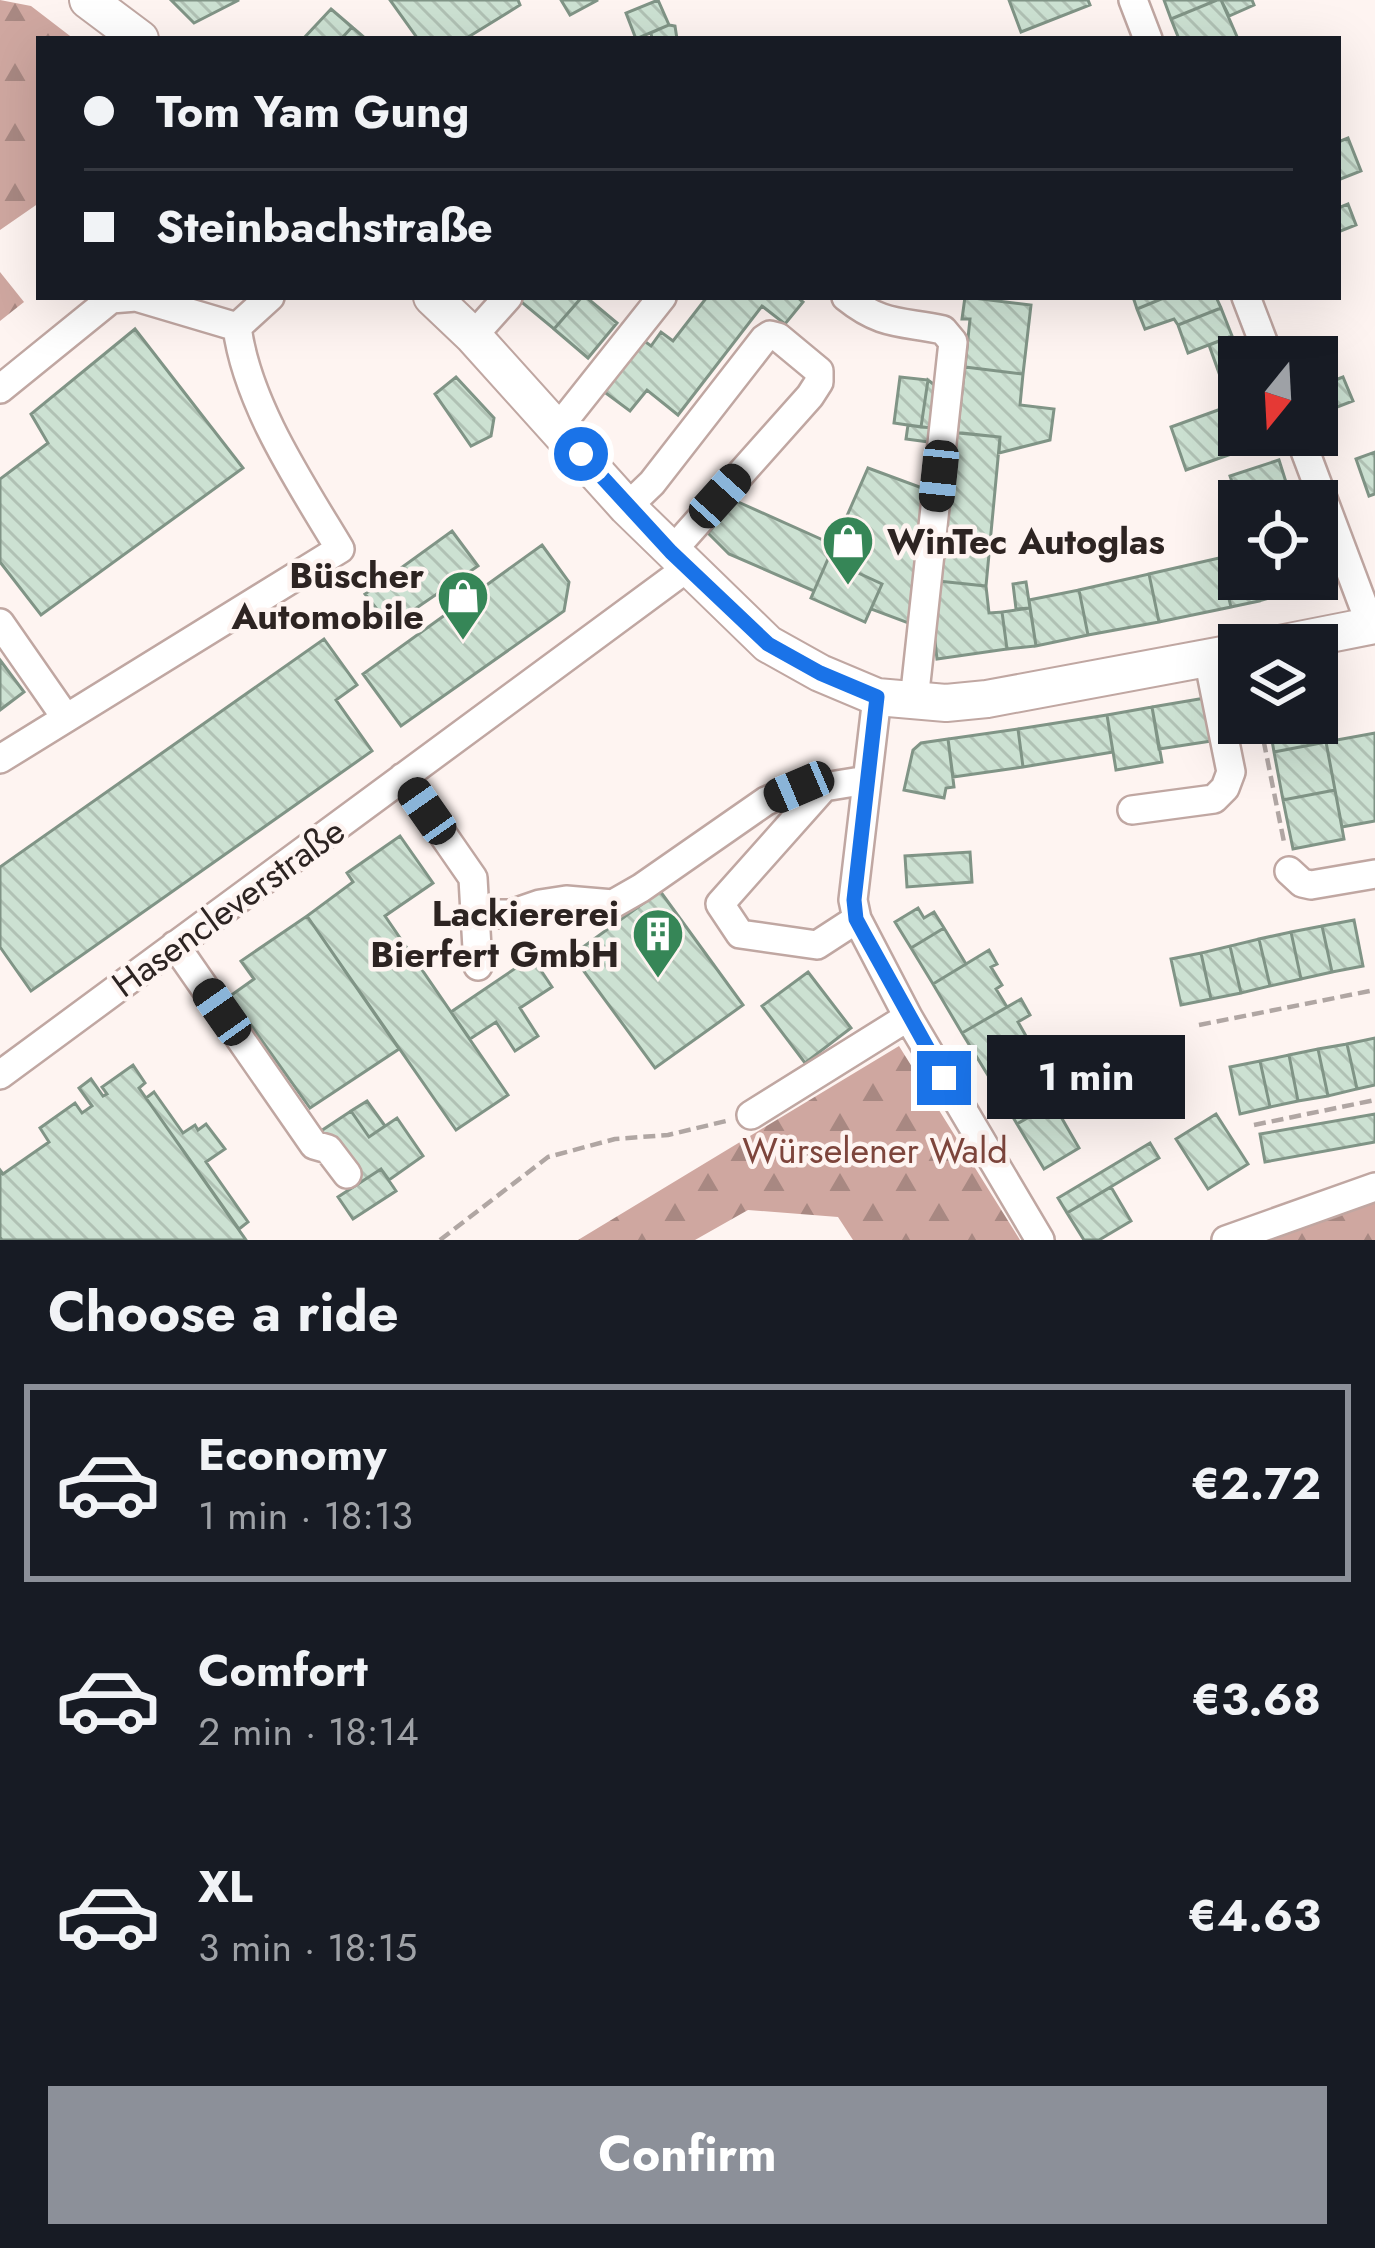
<!DOCTYPE html>
<html lang="en">
<head>
<meta charset="utf-8">
<style>
  :root { --surface:#171b24; --page:#242831; --text:#f1f3f6; --muted:#9ea1a6; --line:#363941; --accent:#8c9099 }
  body { margin:0; font-family:Jost,sans-serif; background:var(--page); color:var(--text); height:100vh; display:flex; flex-direction:column; font-size:45px; white-space:nowrap }
  * { box-sizing:border-box; margin:0 }
  p { font-size:39px; color:var(--muted) }
  .icon { flex:none; width:66px; height:66px; fill:none; stroke:currentColor; stroke-width:2; stroke-linecap:round; stroke-linejoin:round }
  .map { position:relative; height:1240px; overflow:hidden }
  .side { display:flex; flex-direction:column; background:var(--surface); flex:1 }
  .side>* { flex:none }
  .guide { position:absolute; left:36px; top:36px; width:1305px; height:264px; border-radius:0px; box-shadow:0 12px 48px #0002; display:grid; align-content:center; height:264px; padding:0 48px; background:var(--surface) }
  .needle { width:78px; rotate:198deg }
  .buttons { position:absolute; left:1218px; top:336px; display:grid; gap:24px }
  .buttons a { display:grid; place-items:center; width:120px; height:120px; border-radius:0px; background:var(--surface); box-shadow:0 12px 48px #0002; font-size:60px }
  .end { position:absolute; width:54px; height:54px; margin:-27px; border:15px solid #1a73e8; background:#fff; box-shadow:0 0 0 6px #fff }
  .from { border-radius:50% }
  .bubble { position:absolute; height:84px; border-radius:0px; background:var(--surface); box-shadow:0 12px 48px #0002; font-size:39px; font-weight:700; line-height:84px; text-align:center }
  .car { position:absolute; width:36px; height:72px; margin:-36px -18px; border-radius:15px; box-shadow:0 0 9px 3px #0007; background:linear-gradient(#222 24%,#8ab4d8 0 40%,#222 0 76%,#8ab4d8 0 86%,#222 0) }
  .guide b { display:flex; align-items:center; gap:42px; height:114px; font-size:45px }
  .guide b+b { border-top:3px solid var(--line) }
  .guide i { width:30px; height:30px; background:var(--text) }
  ul { padding:0; list-style:none }
  li { display:flex; align-items:center; gap:36px; height:198px; margin:0 24px 18px; padding:0 24px; border:6px solid transparent; border-radius:0px }
  li div { flex:1 }
  li b { display:block; font-size:45px }
  li em { font-style:normal; font-weight:700 }
  li.current { border-color:var(--accent) }
  li>.icon { width:108px; height:108px; stroke-width:1.5 }
  h2 { padding:0 48px; font-size:54px; line-height:144px }
  .button { display:flex; gap:24px; margin-top:auto; padding:24px 48px }
  .button a { flex:1; height:138px; border-radius:0px; background:var(--accent); color:#fff; font-size:48px; font-weight:700; line-height:138px; text-align:center }
  .map>svg:first-child { display:block }
  .forest { fill:url(#forest-firs) }
  .building { fill:url(#building-back-hatch); stroke:#809486; stroke-width:3 }
  .lines { fill:none; stroke-linecap:round; stroke-linejoin:round }
  .minor-casing { stroke:#c0a7a2; stroke-width:32 }
  .major-casing { stroke:#c0a7a2; stroke-width:40 }
  .path { stroke:#b0a6a3; stroke-width:4.5; stroke-dasharray:12 6; stroke-linecap:butt }
  .minor { stroke:#fff; stroke-width:27 }
  .major { stroke:#fff; stroke-width:36 }
  .route { stroke:#1a73e8; stroke-width:15 }
  .labels { text-anchor:middle; dominant-baseline:central; stroke-width:9; stroke-linejoin:round; paint-order:stroke }
  .poi-label { font-size:36px; font-weight:bold; fill:#2d2422; stroke:#fef4f1; text-anchor:end }
  .street-label { font-size:36px; fill:#2d2422; stroke:#fef4f1 }
  .park-label { font-size:36px; fill:#7d453c; stroke:#fef4f1 }
</style>
</head>
<body>
<div class="map">
<svg width="1375" height="1240" viewBox="0 0 1375 1240">
  <defs>
    <pattern id="forest-firs" width="22" height="20" patternUnits="userSpaceOnUse" patternTransform="scale(3)"><rect width="22" height="20" fill="#cfa7a0"/><path d="M5 1l3.5 6h-7zM16 11l3.5 6h-7z" fill="#a88882"/></pattern>
    <pattern id="building-back-hatch" width="6" height="6" patternUnits="userSpaceOnUse" patternTransform="scale(3)"><rect width="6" height="6" fill="#cce1d2"/><path d="M-1 5l2 2M0 0l6 6M5-1l2 2" fill="none" stroke="#b0c1b4"/></pattern>
  </defs>
  <rect width="100%" height="100%" fill="#fef4f1"/>
  <path class="forest" d="M0,0l31,6 43,33h-35v164l-39,27z
    M0,272l24,30 -24,19z
    M899,1046l121,194h-167l-15,-23 -90,-7 -53,30h-117z
    M1375,1198v42h-122z"/>
  <path class="building" d="M171,0h68l-45,23z
    M390,0h128l2,5 -55,34h-47z
    M561,0h37l-28,15z
    M658,0l11,25 -33,14 -10,-26z
    M1009,0h79l2,5 -69,27z
    M1164,0h53l-46,19z
    M1217,0h4l17,39h-59l-8,-20z
    M1221,0h31l2,5 -25,11z
    M331,9l21,18 -11,12h-38z
    M669,25l6,1 2,13h-25l-1,-6z
    M352,27l14,12h-25z
    M1348,138l13,33 -23,9v-38z
    M1348,204l8,21 -18,7v-24z
    M522,297h60l-28,32 -35,-29z
    M582,297h4l31,26 -29,35 -34,-29z
    M707,297h90l6,5 -18,22 -23,-18 -84,109 -31,-25 -17,21 -31,-23 40,-51 12,9 10,-14 12,9z
    M965,297l66,8 -8,69 -58,-7 5,-48h-8z
    M1133,297h33l-29,12z
    M1166,297h50l5,11 -43,17 -4,-6 -29,10 -8,-20z
    M1221,308l11,28 -44,17 -10,-28z
    M135,329l108,139 -202,147 -41,-53v-83l48,-36 -17,-29z
    M1232,336l7,21v8l-20,8 -10,-28z
    M965,367l58,7 -3,31 34,4 -4,31 -51,13 1,-16 -43,-4z
    M456,377l38,41 -3,18 -20,10 -36,-52z
    M900,377l28,3 -7,47 -27,-4z
    M1343,377l10,24 -21,8 -10,-24z
    M928,380l13,10 -5,38 -15,-1z
    M1232,405l7,20v10h4l5,13 -62,22 -15,-43z
    M908,425l23,3 -2,14 -23,-3z
    M953,432l47,5 -14,149 -48,-5z
    M1375,452v42l-6,2 -13,-37z
    M1279,460l13,41 -53,1 -9,-26z
    M868,468l57,21 -14,135 -40,-15 11,-25 -54,-25z
    M736,501l98,44 -20,46 -85,-37 -21,-21z
    M452,531l26,35 -88,60 -25,-32z
    M542,545l27,37 -5,29 -163,115 -38,-52z
    M1219,558l12,49 -72,15 -10,-48z
    M828,559l54,25 -17,38 -54,-24z
    M1239,565v14h14l6,22 -28,6 -9,-37z
    M1149,574l10,48 -71,13 -9,-45z
    M1253,579h62l2,5 -58,17z
    M938,581l48,5 3,27 13,-1 5,37 -70,10 -4,-36z
    M1026,582l4,26 -14,1 -3,-25z
    M1079,590l9,45 -52,11 -7,-46z
    M1030,608l6,38 -29,3 -5,-37z
    M324,639l33,46 -21,15 36,51 -341,240 -31,-44v-80z
    M0,660l24,32 -24,18z
    M1317,695l9,47 -52,10 -5,-29h48z
    M1211,697l7,43 -59,9 -7,-42z
    M1152,707l10,55 -46,8 -9,-55z
    M1107,715l6,37 -90,15 -5,-38z
    M1018,729l5,38 -70,10 -5,-38z
    M1375,733v88l-33,6 -16,-85z
    M948,739l6,48 -8,1 -2,10 -40,-8 9,-40 8,-7z
    M1326,742l9,48 -52,10 -9,-48z
    M1335,790l9,49 -51,10 -10,-49z
    M400,836l33,47 -48,33 123,179 -52,35 -149,-214 46,-34 -6,-9z
    M970,852l2,30 -65,5 -2,-31z
    M660,891l83,114 -88,63 -83,-113z
    M918,908l6,10 10,-6 10,16 -33,20 -16,-26z
    M307,916l92,133 -89,59 -80,-112 24,-17 -13,-18z
    M1354,920l9,46 -31,6 -10,-46z
    M1322,926l10,46 -31,7 -10,-47z
    M944,928l22,36 -33,20 -22,-36z
    M1291,932l10,47 -31,7 -11,-47z
    M1259,939l11,47 -29,7 -11,-47z
    M1230,946l11,47 -30,6 -10,-46z
    M989,950l8,14 -6,3 11,18 -6,4 11,18 -45,26 -29,-49z
    M1201,953l10,46 -30,6 -10,-46z
    M532,957l20,30 -32,21 18,28 -23,15 -19,-29 -26,17 -19,-27z
    M808,972l43,56 -46,35 -43,-57z
    M1021,999l9,16 -12,7 16,28 -45,27 -27,-44z
    M1375,1038v47l-18,4 -10,-45z
    M1347,1044l10,45 -29,7 -10,-47z
    M1318,1049l10,47 -30,5 -9,-46z
    M1029,1054l28,47 -40,23 -28,-47z
    M1289,1055l9,46 -28,6 -10,-46z
    M1260,1061l10,46 -30,7 -10,-47z
    M133,1065l12,18 -6,5 107,152h-244l-2,-3v-67l3,4 46,-32 -9,-14 35,-25 7,10 10,-7 -13,-18 12,-9 12,17 4,-2 -5,-7z
    M154,1092l29,41 12,-8 3,5 8,-6 19,25 -19,13 42,60 -9,7 -93,-131z
    M367,1101l18,25 -16,11 -18,-26z
    M1053,1103l26,45 -35,21 -27,-45z
    M351,1111l18,26 28,-19 26,38 -34,24 -8,-11 -23,15 -37,-53z
    M1216,1114l32,50 -40,25 -32,-50z
    M1375,1114v28l-110,20 -5,-28z
    M1150,1143l9,15 -92,55 -9,-15z
    M381,1169l15,22 -43,28 -15,-22z
    M1111,1187l20,34 -32,19h-15l-17,-27z"/>
  <g class="lines">
    <g class="minor-casing">
      <path id="minor" d="M1133,0l15,39
        M846,297c36,29 55,24 97,33l10,12 -39,359
        M1246,297l23,60
        M473,336l35,-39
        M0,389l111,-90 25,-2 101,30
        M558,428l104,-131
        M1299,435l72,191
        M627,507l25,-24 112,-144 6,-4 8,2 41,34v11l-9,14 -139,156
        M0,623l66,95
        M877,697l-24,203 4,19 51,98 132,223
        M0,759l340,-210c-39,-65 -93,-145 -103,-222l33,-30
        M403,777l70,101 5,88
        M824,787l-104,117 20,30 77,11 40,-26
        M1132,810l82,-11 11,-11 6,-16 -23,-114
        M1289,871l13,12 9,2 64,-11
        M475,914h36l29,-10 26,-4 47,4 28,-16 125,-87 33,-14h25l43,-7
        M175,945l139,200 14,4 19,25
        M0,1075l687,-507
        M751,1115l157,-98
        M1226,1240l149,-53"/>
    </g>
    <g class="major-casing">
      <path id="major" d="M88,0l52,39
        M432,297l41,39 154,171 141,137 52,29 57,24 69,6 41,-4 252,-47
        M1274,645l101,-20"/>
    </g>
    <path class="path" d="M1260,723l24,119
      M1199,1025l176,-35
      M1254,1125l121,-25
      M440,1240l108,-83 67,-18 53,-4 58,-14"/>
    <use href="#minor" class="minor"/>
    <use href="#major" class="major"/>
  </g>
  <g class="lines">
    <path class="route" d="M581,454l90,98 97,92 52,29 57,24 -23,203 2,19 7,13 81,146"/>
  </g>
  <defs>
    <g id="shop-pin" transform="scale(2.7)"><path d="M0 17L-7.5 6A9.5 9.5 0 1 1 7.5 6Z" fill="#368657" stroke="#fef4f1"/><path d="M-5-2.5h2.3a2.7 3.5 0 0 1 5.4 0H5L5.5 6h-11ZM-1.5-2.5h3a1.5 2.3 0 0 0-3 0Z" fill="#fff"/></g>
    <g id="building-pin" transform="scale(2.7)"><path d="M0 17L-7.5 6A9.5 9.5 0 1 1 7.5 6Z" fill="#368657" stroke="#fef4f1"/><path d="M-4-6H4V6H1V3H-1V6H-4ZM-2.5-4.3h1.7v1.8h-1.7ZM.8-4.3h1.7v1.8H.8ZM-2.5-1h1.7V.8h-1.7ZM.8-1h1.7V.8H.8Z" fill="#fff"/></g>
  </defs>
  <g fill-rule="evenodd">
    <use href="#shop-pin" x="848" y="541"/>
    <use href="#shop-pin" x="463" y="596"/>
    <use href="#building-pin" x="658" y="934"/>
  </g>
  <g class="labels">
    <g class="poi-label">
      <text x="887" y="541" text-anchor="start">WinTec Autoglas</text>
      <text x="424" y="575">Büscher<tspan x="424" dy="41">Automobile</tspan></text>
      <text x="619" y="913">Lackiererei<tspan x="619" dy="41">Bierfert GmbH</tspan></text>
    </g>
    <g class="street-label">
      <text transform="translate(228 907) rotate(-36)">Hasencleverstraße</text>
    </g>
    <g class="park-label">
      <text x="875" y="1150">Würselener Wald</text>
    </g>
  </g>
</svg>
<div class="buttons">
<a><svg class="needle" viewBox="-14 -14 28 28"><path d="M0-13l5 13h-10z" fill="#e53935"/><path d="M0 13l5-13h-10z" fill="#9ea1a6"/></svg></a>
<a><svg class="icon" aria-label="locate" viewBox="0 0 24 24"><circle cx="12" cy="12" r="6"/><path d="M12 2v4M12 18v4M2 12h4M18 12h4"/></svg></a>
<a><svg class="icon" aria-label="layers" viewBox="0 0 24 24"><path d="M12 4l9 5-9 5-9-5zM3 14l9 5 9-5"/></svg></a>
</div>
<i class="end from" style="left:581px;top:454px"></i>
<i class="end" style="left:944px;top:1078px"></i>
<div class="bubble" style="left:987px;top:1035px;width:198px">1 min</div>
<i class="car" style="left:939px;top:476px;rotate:186deg"></i>
<i class="car" style="left:720px;top:496px;rotate:42deg"></i>
<i class="car" style="left:799px;top:787px;rotate:247deg"></i>
<i class="car" style="left:427px;top:811px;rotate:325deg"></i>
<i class="car" style="left:222px;top:1012px;rotate:325deg"></i>
<div class="guide">
<b><i class="from"></i>Tom Yam Gung</b>
<b><i></i>Steinbachstraße</b>
</div>
</div>
<section class="side">
<h2>Choose a ride</h2>
<ul>
<li class="current"><svg class="icon" aria-label="car" viewBox="0 0 24 24"><path d="M5 17H2v-5l4-1 3-4h7l3 4 3 1v5h-3M9 17h6M6 11h13"/><circle cx="7" cy="17" r="2"/><circle cx="17" cy="17" r="2"/></svg><div><b>Economy</b><p>1 min · 18:13</p></div><em>€2.72</em></li>
<li><svg class="icon" aria-label="car" viewBox="0 0 24 24"><path d="M5 17H2v-5l4-1 3-4h7l3 4 3 1v5h-3M9 17h6M6 11h13"/><circle cx="7" cy="17" r="2"/><circle cx="17" cy="17" r="2"/></svg><div><b>Comfort</b><p>2 min · 18:14</p></div><em>€3.68</em></li>
<li><svg class="icon" aria-label="car" viewBox="0 0 24 24"><path d="M5 17H2v-5l4-1 3-4h7l3 4 3 1v5h-3M9 17h6M6 11h13"/><circle cx="7" cy="17" r="2"/><circle cx="17" cy="17" r="2"/></svg><div><b>XL</b><p>3 min · 18:15</p></div><em>€4.63</em></li>
</ul>
<div class="button"><a>Confirm</a></div>
</section>
</body>
</html>
